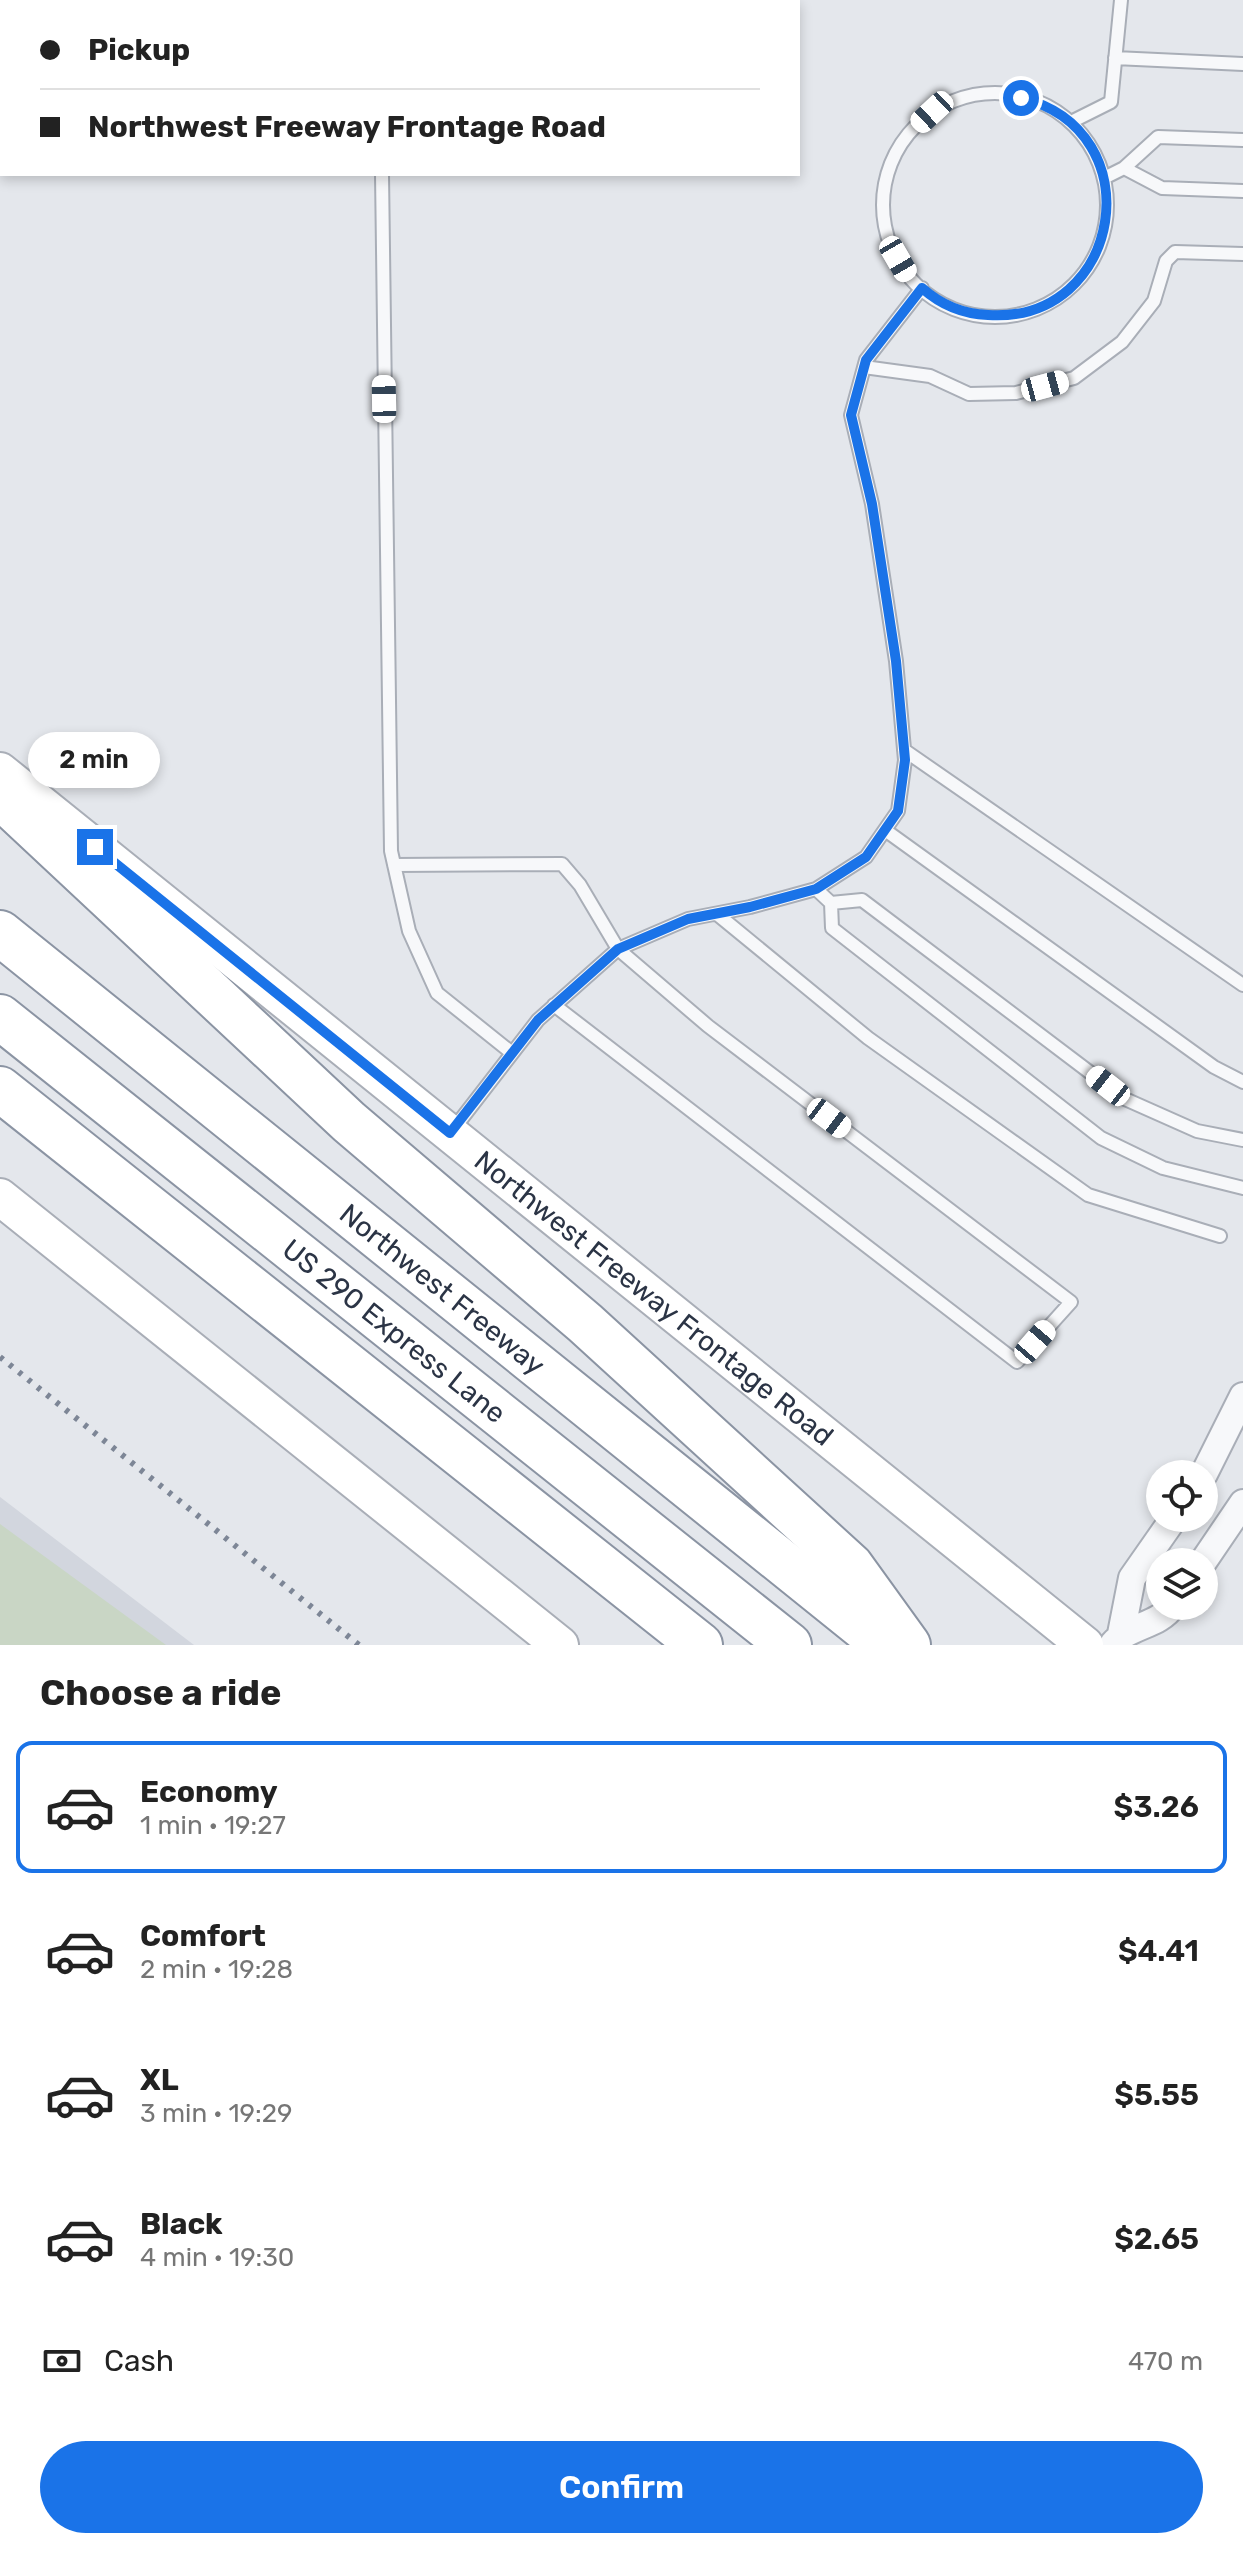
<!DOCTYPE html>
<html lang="en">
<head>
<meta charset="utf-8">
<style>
  :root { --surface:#fff; --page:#f2f2f2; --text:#222; --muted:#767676; --line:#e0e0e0; --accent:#1a73e8 }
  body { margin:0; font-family:Rubik,sans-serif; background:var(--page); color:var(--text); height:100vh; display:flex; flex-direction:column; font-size:30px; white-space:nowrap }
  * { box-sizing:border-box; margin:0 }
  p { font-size:26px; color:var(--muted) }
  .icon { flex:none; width:44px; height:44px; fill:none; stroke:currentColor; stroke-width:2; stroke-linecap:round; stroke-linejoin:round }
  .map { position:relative; height:1645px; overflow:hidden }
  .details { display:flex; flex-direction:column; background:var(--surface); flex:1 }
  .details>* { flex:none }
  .hud { position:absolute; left:0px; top:0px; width:800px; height:176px; box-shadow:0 4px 12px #0003; display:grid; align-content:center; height:176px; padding:0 40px; background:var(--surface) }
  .buttons { position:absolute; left:1146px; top:1460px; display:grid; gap:16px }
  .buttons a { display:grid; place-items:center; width:72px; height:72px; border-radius:50%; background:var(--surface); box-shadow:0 4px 12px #0003; font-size:40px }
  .end { position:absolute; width:36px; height:36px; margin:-18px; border:10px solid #1a73e8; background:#fff; box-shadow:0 0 0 4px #fff }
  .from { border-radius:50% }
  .bubble { position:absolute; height:56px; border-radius:28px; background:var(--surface); box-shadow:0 4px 12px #0003; font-size:26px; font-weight:600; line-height:56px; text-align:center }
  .car { position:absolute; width:24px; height:48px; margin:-24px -12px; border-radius:10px; box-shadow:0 0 6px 2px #0007; background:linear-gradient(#fff 24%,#345 0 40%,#fff 0 76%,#345 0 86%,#fff 0) }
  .hud b { display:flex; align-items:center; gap:28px; height:76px; font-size:30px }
  .hud b+b { border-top:2px solid var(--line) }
  .hud i { width:20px; height:20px; background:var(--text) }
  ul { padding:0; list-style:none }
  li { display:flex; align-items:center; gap:24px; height:132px; margin:0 16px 12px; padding:0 24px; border:4px solid transparent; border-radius:16px }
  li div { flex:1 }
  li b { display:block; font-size:30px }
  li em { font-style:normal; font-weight:600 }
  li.active { border-color:var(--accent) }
  li>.icon { width:72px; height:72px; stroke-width:1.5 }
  h2 { padding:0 40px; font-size:36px; line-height:96px }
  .pay { display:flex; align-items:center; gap:20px; height:88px; padding:0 40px; font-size:30px }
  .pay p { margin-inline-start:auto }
  .button { display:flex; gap:16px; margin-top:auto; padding:16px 40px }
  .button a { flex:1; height:92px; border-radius:48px; background:var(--accent); color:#fff; font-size:32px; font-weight:600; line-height:92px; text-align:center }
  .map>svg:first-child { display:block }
  .built { fill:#d2d6de }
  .green { fill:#c9d6c5 }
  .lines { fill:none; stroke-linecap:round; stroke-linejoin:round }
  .service-casing { stroke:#a9aeb7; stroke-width:16 }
  .minor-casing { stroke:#a9aeb7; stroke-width:30 }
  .secondary-casing { stroke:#a9aeb7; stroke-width:40 }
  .motorway-casing { stroke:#8b94a3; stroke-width:48 }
  .service { stroke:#f7f8fa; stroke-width:12 }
  .minor { stroke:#f7f8fa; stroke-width:26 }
  .secondary { stroke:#fff; stroke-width:36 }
  .motorway { stroke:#fff; stroke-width:44 }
  .rail { stroke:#7d8696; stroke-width:6; stroke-dasharray:4 8; stroke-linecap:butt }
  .route { stroke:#1a73e8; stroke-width:10 }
  .labels { text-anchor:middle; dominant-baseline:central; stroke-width:6; stroke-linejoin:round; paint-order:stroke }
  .street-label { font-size:28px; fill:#2b3445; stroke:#f4f6f9 }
</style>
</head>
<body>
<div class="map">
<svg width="1243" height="1645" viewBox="0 0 1243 1645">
  <rect width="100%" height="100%" fill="#e4e7ec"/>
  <path class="built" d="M0,1497l194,148h-194z"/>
  <path class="green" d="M0,1524l166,121h-166z"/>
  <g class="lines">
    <g class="service-casing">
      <path id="service" d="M380,0v2
        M1115,58l128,6
        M883 205a112 112 0 1 1 224 0a112 112 0 1 1-224 0Z
        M1071,122l40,-20 10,-102
        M1124,168l38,20 81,3
        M382,174l9,677 18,80 28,62 75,60
        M1104,178l20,-10 34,-31 85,3
        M864,367l66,9 39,18 47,-1 58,-15 48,-36 32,-41 12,-40 9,-9 68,2
        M904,750l339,235
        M885,830l329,237 29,15
        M394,865l168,-1 18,21 38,64 90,77 363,276 -54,60 -463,-357
        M816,889l50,-32 32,-46 7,-51 -9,-99 -24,-157 -21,-89 15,-55 56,-72
        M831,903l31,-3 263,199 72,32 46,9
        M717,914l151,124 220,157 132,41
        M452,1131l86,-111 80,-71 70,-30 62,-12 66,-18 15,14 1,25 269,210 62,30 80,20"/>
    </g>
    <g class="minor-casing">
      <path id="minor" d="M1204,1474l39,-78
        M1203,1562l40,-59
        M1121,1634l11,-56 42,-60
        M1113,1644c16,-19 46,-18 59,-38"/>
    </g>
    <g class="secondary-casing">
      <g id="secondary">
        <path id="s1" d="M0,771l1085,874"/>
        <path d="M0,1197l560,448"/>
      </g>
    </g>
    <g class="motorway-casing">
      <g id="motorway">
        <path d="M0,796l349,326 236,201 266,243 57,79"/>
        <path id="s2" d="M0,933l885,712"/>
        <path id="s3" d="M0,1017l789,628"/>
        <path d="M0,1089l700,556"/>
      </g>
    </g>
    <use href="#service" class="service"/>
    <use href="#minor" class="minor"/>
    <use href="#secondary" class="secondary"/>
    <use href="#motorway" class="motorway"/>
    <path class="rail" d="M0,1357l359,288"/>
  </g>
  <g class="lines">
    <path class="route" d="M95,847l355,286 88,-113 80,-71 70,-30 62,-12 66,-18 50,-32 32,-46 7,-51 -9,-99 -24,-157 -21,-89 15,-55 56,-72c19,17 41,26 66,27 135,9 166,-185 33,-217"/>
  </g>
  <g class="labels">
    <g class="street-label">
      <text stroke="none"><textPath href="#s2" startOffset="568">Northwest Freeway</textPath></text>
      <text stroke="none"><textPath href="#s1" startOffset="840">Northwest Freeway Frontage Road</textPath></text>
      <text stroke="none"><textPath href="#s3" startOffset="504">US 290 Express Lane</textPath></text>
    </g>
  </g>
</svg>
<div class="buttons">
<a><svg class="icon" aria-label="locate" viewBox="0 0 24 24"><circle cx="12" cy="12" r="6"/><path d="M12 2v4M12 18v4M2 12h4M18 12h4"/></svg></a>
<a><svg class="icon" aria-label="layers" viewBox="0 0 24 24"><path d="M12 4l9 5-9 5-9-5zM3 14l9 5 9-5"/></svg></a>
</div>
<i class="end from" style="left:1021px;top:98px"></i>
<i class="end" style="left:95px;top:847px"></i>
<div class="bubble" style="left:28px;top:732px;width:132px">2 min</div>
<i class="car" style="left:932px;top:112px;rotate:227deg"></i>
<i class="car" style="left:898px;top:259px;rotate:150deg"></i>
<i class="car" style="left:1045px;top:386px;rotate:75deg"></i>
<i class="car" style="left:384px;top:399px;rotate:359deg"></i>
<i class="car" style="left:1108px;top:1086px;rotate:308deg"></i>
<i class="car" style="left:829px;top:1118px;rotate:127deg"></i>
<i class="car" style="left:1035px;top:1342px;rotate:41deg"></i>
<div class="hud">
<b><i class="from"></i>Pickup</b>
<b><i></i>Northwest Freeway Frontage Road</b>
</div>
</div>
<section class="details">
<h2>Choose a ride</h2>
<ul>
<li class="active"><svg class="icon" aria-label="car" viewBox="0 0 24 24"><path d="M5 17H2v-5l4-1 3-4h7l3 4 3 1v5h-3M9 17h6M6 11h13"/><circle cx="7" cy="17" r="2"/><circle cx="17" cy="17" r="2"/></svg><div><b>Economy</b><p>1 min · 19:27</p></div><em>$3.26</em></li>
<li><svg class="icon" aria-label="car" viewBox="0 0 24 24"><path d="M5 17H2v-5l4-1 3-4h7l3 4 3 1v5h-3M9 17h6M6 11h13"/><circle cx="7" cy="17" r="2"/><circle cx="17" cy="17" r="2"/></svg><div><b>Comfort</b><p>2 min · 19:28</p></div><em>$4.41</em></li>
<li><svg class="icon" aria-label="car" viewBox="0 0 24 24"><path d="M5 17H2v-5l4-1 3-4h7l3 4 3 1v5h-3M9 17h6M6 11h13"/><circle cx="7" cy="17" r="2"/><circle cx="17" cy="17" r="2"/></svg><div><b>XL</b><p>3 min · 19:29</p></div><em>$5.55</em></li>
<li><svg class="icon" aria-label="car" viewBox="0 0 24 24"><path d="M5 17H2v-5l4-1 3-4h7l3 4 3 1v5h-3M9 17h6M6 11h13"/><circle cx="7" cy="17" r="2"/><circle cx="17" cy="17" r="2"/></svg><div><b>Black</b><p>4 min · 19:30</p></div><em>$2.65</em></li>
</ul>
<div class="pay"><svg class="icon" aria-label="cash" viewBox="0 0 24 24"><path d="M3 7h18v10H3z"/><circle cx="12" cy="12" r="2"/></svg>Cash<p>470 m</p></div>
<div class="button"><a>Confirm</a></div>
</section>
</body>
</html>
